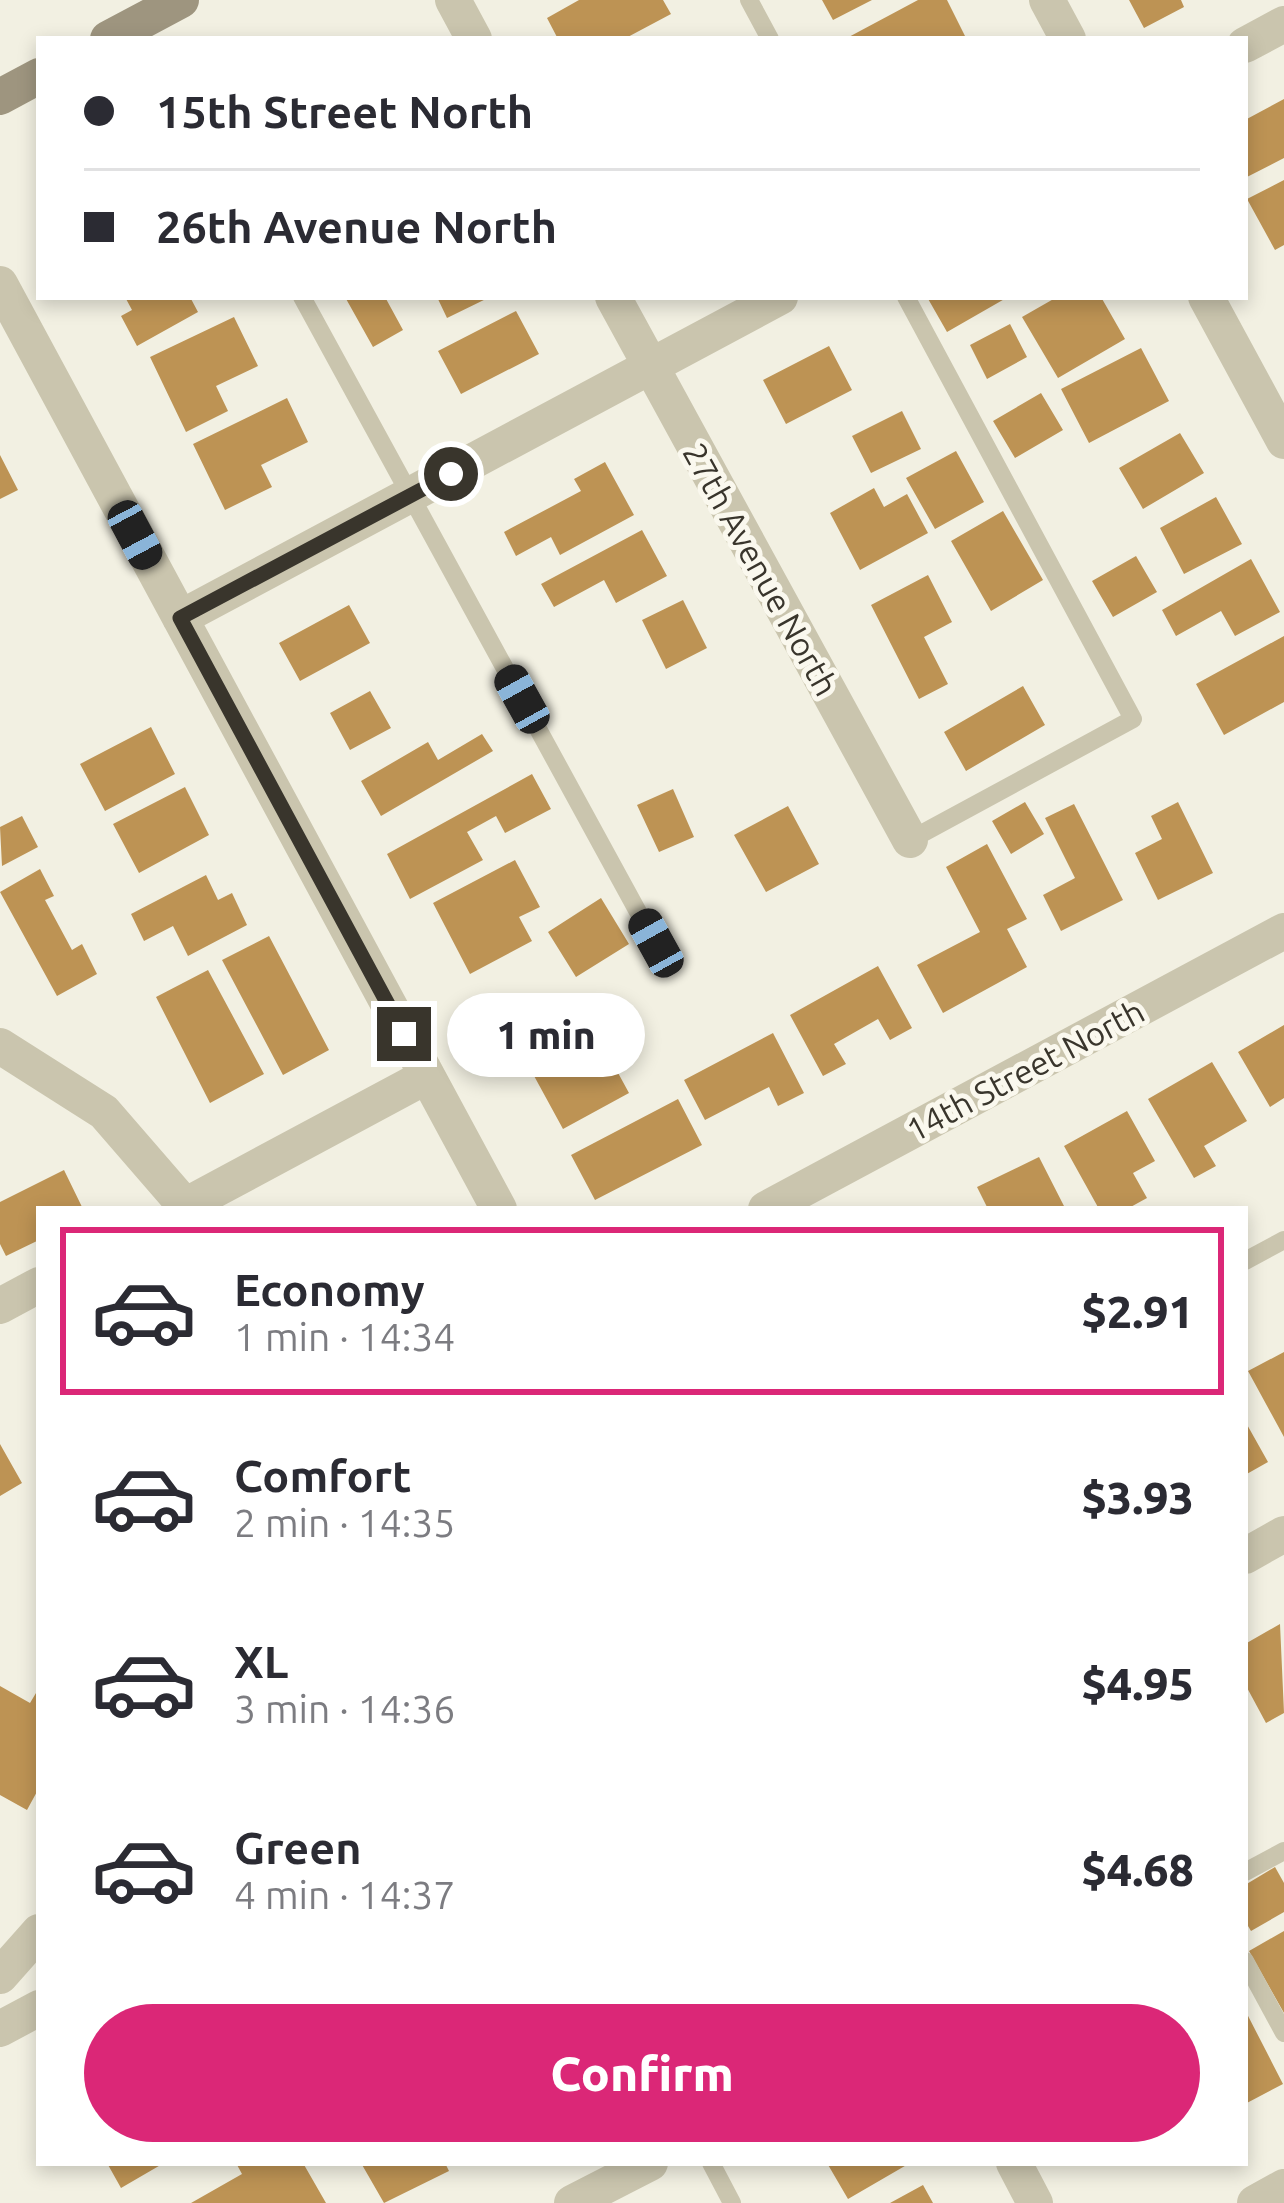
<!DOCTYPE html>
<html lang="en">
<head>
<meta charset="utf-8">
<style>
  :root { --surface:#fff; --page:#f7f7f7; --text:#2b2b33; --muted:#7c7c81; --line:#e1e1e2; --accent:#db2777 }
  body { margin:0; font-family:Ubuntu,sans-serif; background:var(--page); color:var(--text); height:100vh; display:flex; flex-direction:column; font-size:45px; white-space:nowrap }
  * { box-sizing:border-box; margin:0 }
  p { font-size:39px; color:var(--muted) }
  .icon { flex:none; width:66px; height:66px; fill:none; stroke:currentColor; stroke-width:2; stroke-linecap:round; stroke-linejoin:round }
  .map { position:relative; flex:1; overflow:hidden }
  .sheet { position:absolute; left:36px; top:1206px; width:1212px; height:960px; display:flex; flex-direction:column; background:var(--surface); border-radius:0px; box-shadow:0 6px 18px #0003 }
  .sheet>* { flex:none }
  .top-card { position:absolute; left:36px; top:36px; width:1212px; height:264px; border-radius:0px; box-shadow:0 6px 18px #0003; display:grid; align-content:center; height:264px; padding:0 48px; background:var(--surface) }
  .end { position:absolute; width:54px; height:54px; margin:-27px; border:15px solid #39352c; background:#fff; box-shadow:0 0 0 6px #fff }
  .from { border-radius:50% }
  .bubble { position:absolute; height:84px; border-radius:42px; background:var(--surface); box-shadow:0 6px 18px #0003; font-size:39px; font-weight:800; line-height:84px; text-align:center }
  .car { position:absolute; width:36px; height:72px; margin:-36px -18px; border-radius:15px; box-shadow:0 0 9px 3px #0007; background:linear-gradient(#222 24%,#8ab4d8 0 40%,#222 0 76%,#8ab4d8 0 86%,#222 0) }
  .top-card b { display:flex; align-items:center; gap:42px; height:114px; font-size:45px }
  .top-card b+b { border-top:3px solid var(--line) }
  .top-card i { width:30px; height:30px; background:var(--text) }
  ul { padding:21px 0 0; list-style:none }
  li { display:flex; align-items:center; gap:36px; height:168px; margin:0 24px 18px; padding:0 24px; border:6px solid transparent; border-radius:0px }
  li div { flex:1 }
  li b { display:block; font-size:45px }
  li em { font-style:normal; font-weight:800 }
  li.selected { border-color:var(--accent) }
  li>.icon { width:108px; height:108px; stroke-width:1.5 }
  .action { display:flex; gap:24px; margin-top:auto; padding:24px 48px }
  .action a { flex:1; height:138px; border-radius:72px; background:var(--accent); color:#fff; font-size:48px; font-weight:800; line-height:138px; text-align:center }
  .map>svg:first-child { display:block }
  .building { fill:#bd9354 }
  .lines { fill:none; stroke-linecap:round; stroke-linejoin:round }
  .lane { stroke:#cac5ae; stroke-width:18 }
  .street { stroke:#cac5ae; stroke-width:36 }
  .secondary { stroke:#9e957f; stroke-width:36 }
  .route { stroke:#39352c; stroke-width:15 }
  .labels { text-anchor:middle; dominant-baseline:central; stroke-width:10; stroke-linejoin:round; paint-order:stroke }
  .street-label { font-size:33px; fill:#39352c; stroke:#faf8ee }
</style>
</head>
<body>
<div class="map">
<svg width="1284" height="2203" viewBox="0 0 1284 2203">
  <rect width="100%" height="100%" fill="#f2f0e2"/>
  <path class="building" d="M579,0h84l8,14 -47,25h-66l-11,-21z
    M822,0h50l-39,20z
    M918,0h29l19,38 -121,1z
    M1129,0h52l3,7 -40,21z
    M1284,99v59l-39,20v-58z
    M1284,180v65l-9,5 -28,-51z
    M125,297h65l8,15 -61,34 -16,-30 11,-6z
    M345,297h40l18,33 -30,17z
    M437,297h53l-43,21z
    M927,297h81l-61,35z
    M1057,297h44l24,42 -67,39 -36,-61z
    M516,311l23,43 -78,40 -23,-43z
    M234,317l24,49 -42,20 12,25 -42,21 -36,-75z
    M1010,324l17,33 -40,22 -17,-34z
    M829,346l23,44 -66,34 -23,-44z
    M1141,348l28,53 -80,42 -28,-54z
    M1041,393l22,37 -48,28 -22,-37z
    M287,398l21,44 -47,23 11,22 -47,23 -32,-66z
    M902,411l19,38 -50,24 -19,-37z
    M1180,433l24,40 -61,36 -24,-41z
    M956,451l28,51 -49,27 -29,-51z
    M0,455l18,35 -18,9z
    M605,462l29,53 -74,40 -9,-18 -35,19 -12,-24 77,-41 -7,-12z
    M874,488l10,19 23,-13 21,39 -68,37 -30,-57z
    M1216,497l26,47 -58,30 -24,-46z
    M1003,511l40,69 -52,31 -40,-70z
    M642,530l25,46 -51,27 -12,-23 -50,27 -13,-23z
    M1136,556l21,36 -44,25 -21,-36z
    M1251,559l29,53 -45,24 -14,-25 -45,25 -14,-26z
    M928,575l24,47 -28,15 24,47 -29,15 -48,-94z
    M683,600l24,48 -41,21 -24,-49z
    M349,605l21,38 -70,38 -21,-38z
    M1284,636v66l-60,33 -28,-51z
    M1023,686l22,39 -79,46 -22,-39z
    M370,691l21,37 -41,22 -20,-37z
    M151,727l24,47 -70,37 -25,-47z
    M482,734l11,17 -112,65 -20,-35 67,-39 10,18z
    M532,774l19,35 -46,24 -9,-17 -29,16 16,28 -73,39 -23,-45z
    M185,787l24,48 -70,38 -26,-49z
    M673,789l21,48 -35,15 -22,-47z
    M1025,802l19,32 -33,20 -19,-33z
    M1178,802l35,71 -55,27 -23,-47 27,-14 -11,-23z
    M1074,804l49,96 -62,31 -18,-36 32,-17 -30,-60z
    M788,806l31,58 -53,28 -32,-57z
    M22,816l16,31 -36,19 -2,-39z
    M987,844l40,75 -20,10 20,38 -84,46 -26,-48 63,-33 -34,-65z
    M515,860l25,47 -21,10 13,24 -62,33 -37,-71z
    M40,869l14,27 -9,4 27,50 10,-6 15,30 -40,22 -57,-104z
    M206,875l12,25 14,-7 15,32 -59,31 -15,-30 -29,15 -13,-27z
    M601,898l28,46 -53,33 -28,-45z
    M269,936l60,114 -46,25 -61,-115z
    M878,966l34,62 -22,12 -12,-21 -44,25 12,20 -23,12 -33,-61z
    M208,970l56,104 -54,29 -54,-106z
    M587,1016l42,77 -66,36 -42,-77z
    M1284,1025v73l-14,9 -32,-55z
    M773,1033l31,60 -26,13 -9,-19 -64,33 -21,-40z
    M1212,1062l35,59 -43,25 12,20 -22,12 -46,-79z
    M678,1099l24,46 -107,55 -24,-45z
    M1127,1111l28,50 -22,12 14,25 -20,11h-28l-35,-63z
    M1039,1157l26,51 -77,1 -11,-22z
    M64,1170l19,39h-44v31l-33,16 -6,-12v-42z
    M1284,1352v85l-36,-66z
    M1245,1421l23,41 -23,13z
    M0,1444l22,39 -22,13z
    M1280,1624l4,89 -18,10 -21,-39v-40z
    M0,1686l30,17 9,-15v100l-12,22 -27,-15z
    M1275,1867l9,16v29l-33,19 -6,-10v-36z
    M1284,1931v82l-35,-62z
    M1245,2010l38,74 -38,20z
    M107,2163h57l-43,25z
    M236,2163h67l23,40h-135l51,-29z
    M361,2163h84l4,8 -65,32z
    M827,2163h83l-62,36z
    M923,2185l10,18h-43z"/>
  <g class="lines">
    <path class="lane" d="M749,0l21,39
      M302,297l353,646
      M906,297l227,422 -223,121
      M1245,1261l39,-21
      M1245,1872l39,-21
      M1245,1961l39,72
      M711,2163l21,40"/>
    <path class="street" d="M453,0l21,39
      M1047,0l21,39
      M1245,45l39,-21
      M0,284l499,925
      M613,297l297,543
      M1206,297l78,144
      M180,618l600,-321
      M0,1046l104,66 84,97
      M179,1209l248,-133
      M766,1209l518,-278
      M0,1306l39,-21
      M1245,1556l39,-22
      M0,1976l39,-44
      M0,2029l39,-21
      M1014,2163l21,40
      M572,2203l78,-40
      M1255,2203l29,-16"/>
    <path class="secondary" d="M108,39l73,-39
      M0,97l39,-21"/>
  </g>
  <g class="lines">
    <path class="route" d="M404,1034l-224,-416 271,-144"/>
  </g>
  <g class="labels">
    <g class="street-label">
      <text transform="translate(761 569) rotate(61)">27th Avenue North</text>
      <text transform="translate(1025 1070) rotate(-28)">14th Street North</text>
    </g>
  </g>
</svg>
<i class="end from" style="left:451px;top:474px"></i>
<i class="end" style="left:404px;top:1034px"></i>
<div class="bubble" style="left:447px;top:993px;width:198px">1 min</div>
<i class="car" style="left:135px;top:535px;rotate:152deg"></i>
<i class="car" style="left:522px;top:699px;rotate:331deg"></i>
<i class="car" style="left:656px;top:943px;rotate:331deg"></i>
<div class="top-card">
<b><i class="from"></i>15th Street North</b>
<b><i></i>26th Avenue North</b>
</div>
<section class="sheet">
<ul>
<li class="selected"><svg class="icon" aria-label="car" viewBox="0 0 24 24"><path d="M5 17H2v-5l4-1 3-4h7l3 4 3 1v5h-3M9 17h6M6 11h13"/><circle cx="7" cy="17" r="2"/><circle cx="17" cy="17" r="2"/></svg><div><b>Economy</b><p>1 min · 14:34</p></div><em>$2.91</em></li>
<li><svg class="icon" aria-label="car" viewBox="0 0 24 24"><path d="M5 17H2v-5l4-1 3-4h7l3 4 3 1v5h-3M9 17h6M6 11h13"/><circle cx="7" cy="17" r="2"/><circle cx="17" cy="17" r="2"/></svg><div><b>Comfort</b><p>2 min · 14:35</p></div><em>$3.93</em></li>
<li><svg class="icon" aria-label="car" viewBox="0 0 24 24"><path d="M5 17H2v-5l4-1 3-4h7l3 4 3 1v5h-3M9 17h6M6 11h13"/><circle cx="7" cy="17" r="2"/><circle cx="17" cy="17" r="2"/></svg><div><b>XL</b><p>3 min · 14:36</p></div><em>$4.95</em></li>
<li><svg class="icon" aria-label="car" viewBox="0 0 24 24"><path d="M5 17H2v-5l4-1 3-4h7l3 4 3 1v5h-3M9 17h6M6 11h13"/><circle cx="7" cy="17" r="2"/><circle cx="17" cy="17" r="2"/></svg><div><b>Green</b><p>4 min · 14:37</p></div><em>$4.68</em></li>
</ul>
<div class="action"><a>Confirm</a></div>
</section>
</div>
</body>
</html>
